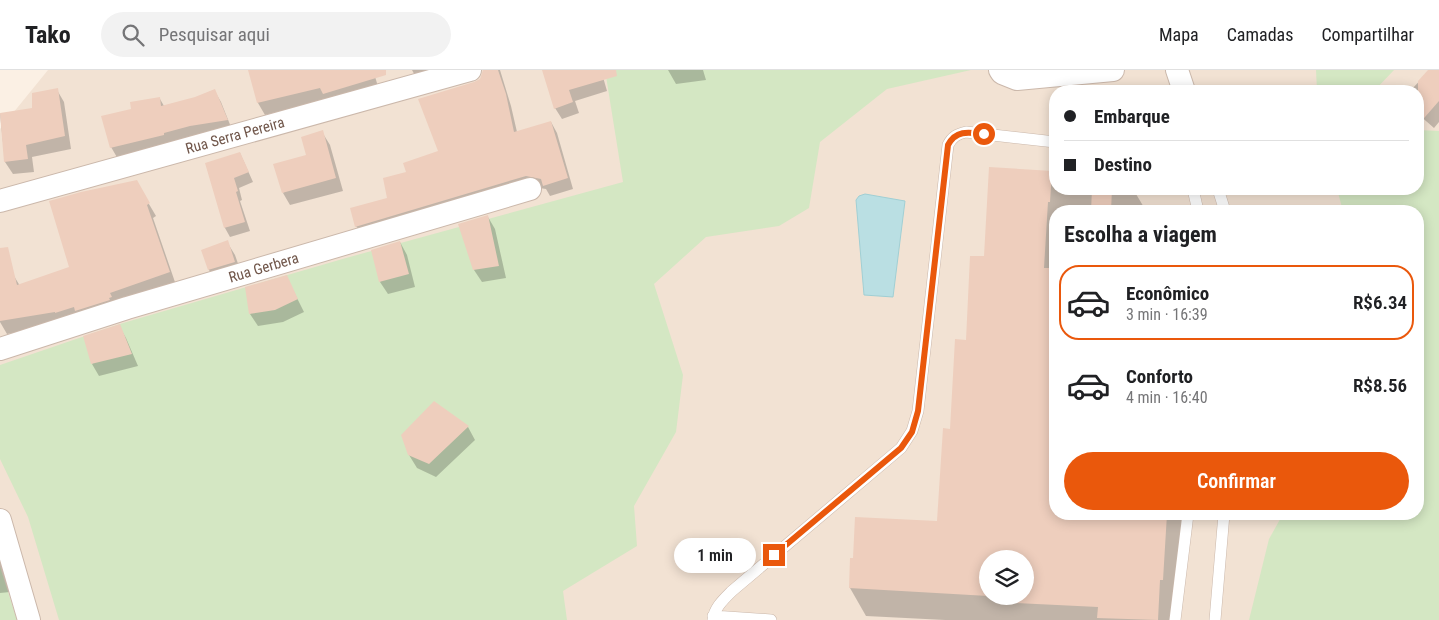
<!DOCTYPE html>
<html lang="pt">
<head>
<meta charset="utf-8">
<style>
  :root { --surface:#fff; --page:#f2f2f2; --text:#202124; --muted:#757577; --line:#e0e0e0; --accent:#ea580c }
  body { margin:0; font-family:"Roboto Condensed",sans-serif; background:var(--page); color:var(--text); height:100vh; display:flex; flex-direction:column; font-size:19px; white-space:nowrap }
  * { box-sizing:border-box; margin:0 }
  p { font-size:16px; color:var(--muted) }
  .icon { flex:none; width:28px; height:28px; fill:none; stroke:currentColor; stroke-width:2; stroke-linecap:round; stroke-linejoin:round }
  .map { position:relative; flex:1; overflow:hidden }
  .panel { position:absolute; left:1049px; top:135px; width:375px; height:315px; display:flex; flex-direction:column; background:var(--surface); border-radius:20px; box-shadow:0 2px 12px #0003 }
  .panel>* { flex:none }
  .hud { position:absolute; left:1049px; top:15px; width:375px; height:110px; border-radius:20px; box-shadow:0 2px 12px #0003; display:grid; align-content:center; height:110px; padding:0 15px; background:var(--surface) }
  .fabs { position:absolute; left:979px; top:480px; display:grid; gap:10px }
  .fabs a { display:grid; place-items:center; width:55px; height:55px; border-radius:50%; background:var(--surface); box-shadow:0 2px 12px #0003; font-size:25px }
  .end { position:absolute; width:22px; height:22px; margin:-11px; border:6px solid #ea580c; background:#fff; box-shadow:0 0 0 2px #fff }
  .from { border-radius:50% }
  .bubble { position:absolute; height:35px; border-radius:18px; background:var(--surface); box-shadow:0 2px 12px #0003; font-size:16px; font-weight:600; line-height:35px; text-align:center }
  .hud b { display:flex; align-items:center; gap:18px; height:48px; font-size:19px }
  .hud b+b { border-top:1px solid var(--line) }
  .hud i { width:12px; height:12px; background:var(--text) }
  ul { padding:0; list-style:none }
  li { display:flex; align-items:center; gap:15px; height:75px; margin:0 10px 8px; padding:0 5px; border:2px solid transparent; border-radius:20px }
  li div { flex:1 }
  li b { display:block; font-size:19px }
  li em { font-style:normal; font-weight:600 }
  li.on { border-color:var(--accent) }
  li>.icon { width:45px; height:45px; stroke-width:1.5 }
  h2 { padding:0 15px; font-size:22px; line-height:60px }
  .cta { display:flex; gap:10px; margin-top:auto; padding:10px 15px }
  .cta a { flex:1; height:58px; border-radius:30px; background:var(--accent); color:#fff; font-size:20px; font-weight:600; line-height:58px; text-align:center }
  header { display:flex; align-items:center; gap:30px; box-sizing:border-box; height:70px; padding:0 25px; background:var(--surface); border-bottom:1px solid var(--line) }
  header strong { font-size:24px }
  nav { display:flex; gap:28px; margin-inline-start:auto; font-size:18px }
  .search { width:350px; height:45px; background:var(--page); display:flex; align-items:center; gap:12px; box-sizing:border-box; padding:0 18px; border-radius:28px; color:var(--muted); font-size:19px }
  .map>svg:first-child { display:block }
  .residential { fill:#f2e2d3; fill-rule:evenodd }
  .green { fill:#d4e7c3 }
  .water { fill:#badfe3; stroke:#a0cfd4 }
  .shadow { fill:#0003; fill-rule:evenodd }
  .building { fill:#eecebd }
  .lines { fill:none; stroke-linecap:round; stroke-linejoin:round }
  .service-casing { stroke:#cbb8ab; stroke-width:12 }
  .minor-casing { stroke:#cbb8ab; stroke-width:24 }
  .service { stroke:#fff; stroke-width:11 }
  .minor { stroke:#fff; stroke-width:22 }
  .route { stroke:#ea580c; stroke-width:6 }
  .labels { text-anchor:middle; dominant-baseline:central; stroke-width:4.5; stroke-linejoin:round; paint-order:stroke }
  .street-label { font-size:15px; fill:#71574b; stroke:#fef5e9 }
</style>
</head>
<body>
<header>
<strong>Tako</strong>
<div class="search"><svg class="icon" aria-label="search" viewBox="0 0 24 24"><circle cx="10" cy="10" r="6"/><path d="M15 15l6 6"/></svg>Pesquisar aqui</div>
<nav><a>Mapa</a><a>Camadas</a><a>Compartilhar</a></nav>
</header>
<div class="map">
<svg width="1439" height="550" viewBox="0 0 1439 550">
  <rect width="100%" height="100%" fill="#fbf0e4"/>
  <path class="residential" d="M48,0h1391v550h-1439v-491zM1055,21h363v98h-363zM1055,141h363v303h-363zM988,489h37v37h-37z"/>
  <path class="green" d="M605,0h366l-84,19 -67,53 -11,66 -30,18 -73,11 -52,47 29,91 -7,57 -42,74 3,40 -74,45 4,29h-508l-31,-103 -28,-58v-94l123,-42 223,-65 277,-76z
    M1316,0h78l-20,21h-57z
    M1418,60l21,1v489h-190l20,-81 14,-25h135v-303h-75l-6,-22h81z
    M0,497l17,53h-17z"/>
  <path class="water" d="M865,124l40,7 -12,96 -29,-2 -8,-95 3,-4z"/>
  <path class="shadow" d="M250,0h123l7,23 -53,7 -62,15 -7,-12z
    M412,0h54l-47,13z
    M484,0h16l11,36 6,26 34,-10 6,11 16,56 -23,7 -4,-7 -13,-2 -170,50 -7,-11 32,-27 20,-26 32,-21 34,-68 7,-4z
    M543,0h58l6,21 -32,10 4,12 -17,6 -7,-11z
    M668,0h35l3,10 -30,4z
    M1429,1l10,9v42l-5,6 -16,-14v-23h-8z
    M57,20l7,12 7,47 -39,8 2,15 -21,2 -8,-12 -5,-48 33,-5z
    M214,20l7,12 12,30 -115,27 -7,-12 22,-37 27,-11 4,7 31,-8z
    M322,62l8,13 13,46 -53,14 -7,-12z
    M240,83l13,29 -14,6 3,12 -2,1 10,30 -20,6 -5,-9 -19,-64z
    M1051,102l4,6v11h78l12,20v2h-90v303h132l-12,106h-230l-79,-4 -16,-28 2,-28 86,-38 13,-92 16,-89 18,-83zM988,489h37v37h-37z
    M136,112l20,34 -3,2 23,67 -113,39 -56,10 -7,-12v-43l14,-3 6,10 51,-18z
    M488,147l7,12 11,49 -24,4 -8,-12z
    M227,172l8,13 7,20 -25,8 -8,-13 -6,-20z
    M400,172l7,13 8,32 -27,7 -8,-12z
    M286,206l18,36 -21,10 -25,4 -8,-12z
    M119,256l7,12 12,28 -39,10 -7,-12z
    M434,333l34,24 7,13 -39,37 -19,-9 -8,-13z
    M0,491l2,4 8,27 -10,1z"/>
  <path class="building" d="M248,0h138v5l-63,19 -3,-6 -63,15z
    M483,0h15l8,24 8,38 37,-11 17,57 -25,8 -2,-7 -15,-3 -171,51 -5,-19 37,-10 -4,-20 23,-6 -3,-9 35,-12 -20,-52 56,-17 6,-3z
    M542,0h74l1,6 -48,14 4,12 -19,7z
    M1428,0h11v31l-21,24v-44z
    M58,18l7,48 -39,9 2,14 -24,3 -4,-49 32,-5v-15z
    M215,19l13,31 -38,6 -26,7v2l-54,13 -9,-32 30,-7 -1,-7 30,-5 1,9 34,-9z
    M323,60l13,48 -54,15 -9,-29 33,-9 -5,-18z
    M240,82l9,20 -15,6 4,13 -2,1 9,30 -21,6 -19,-65z
    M989,97l63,4 -2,31h-2l-4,66h11v246h112l-4,66h-3l-2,40 -61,-2 1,-11 -84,-4v-5l-24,-2h35v-37h-37v37l-139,-8 1,-30h3l2,-41 82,4 6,-93 7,1 5,-90 11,1 4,-84h14z
    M137,110l13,23 -3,2 23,67 -60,21 2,4 -3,1 1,2 -35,11 -1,-4 -19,6v-1l-55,9v-73l8,-1 9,38 52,-18 -20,-66 32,-9z
    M1092,119h20l-1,22h-20z
    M488,145l11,51 -26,4 -15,-46z
    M228,170l7,22 -27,8 -7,-20z
    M400,171l9,33 -30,8 -8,-32z
    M287,205l11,24 -23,11 -26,4 -4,-27z
    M120,254l12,30 -41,10 -8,-28z
    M434,331l35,25 -40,38 -21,-9 -7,-20z"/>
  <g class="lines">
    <g class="service-casing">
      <path id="service" d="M1193,119l5,22
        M1218,119l7,22
        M713,546l58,4
        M713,550c1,-12 11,-21 19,-29l169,-143 11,-17 6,-20 30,-266c4,-8 9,-11 18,-13l89,10
        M1175,550l13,-106
        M1215,550l9,-106"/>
    </g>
    <g class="minor-casing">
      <g id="minor">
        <path d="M1000,0l2,3 15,6 96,-9"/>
        <path d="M1177,0l7,21"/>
        <path id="s1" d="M0,131l470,-131"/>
        <path id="s2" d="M0,279l127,-41 403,-119"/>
        <path d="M0,450l29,100"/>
      </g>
    </g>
    <use href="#service" class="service"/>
    <use href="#minor" class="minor"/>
  </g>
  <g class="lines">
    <path class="route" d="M774,485l127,-107 11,-16 6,-21 30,-266c8,-15 20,-13 36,-11"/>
  </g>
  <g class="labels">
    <g class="street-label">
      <text stroke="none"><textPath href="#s1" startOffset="244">Rua Serra Pereira</textPath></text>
      <text stroke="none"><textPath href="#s2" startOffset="276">Rua Gerbera</textPath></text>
    </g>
  </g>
</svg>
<div class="fabs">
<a><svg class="icon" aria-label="layers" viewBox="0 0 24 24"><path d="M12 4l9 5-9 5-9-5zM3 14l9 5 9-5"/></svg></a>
</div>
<i class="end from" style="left:984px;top:64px"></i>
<i class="end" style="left:774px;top:485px"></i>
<div class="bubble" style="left:674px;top:468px;width:82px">1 min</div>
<div class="hud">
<b><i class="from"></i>Embarque</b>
<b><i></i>Destino</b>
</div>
<section class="panel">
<h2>Escolha a viagem</h2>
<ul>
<li class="on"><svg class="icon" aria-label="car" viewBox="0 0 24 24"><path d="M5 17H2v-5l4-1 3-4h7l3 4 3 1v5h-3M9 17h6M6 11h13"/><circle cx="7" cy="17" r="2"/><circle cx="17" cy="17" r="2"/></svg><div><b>Econômico</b><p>3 min · 16:39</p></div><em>R$6.34</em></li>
<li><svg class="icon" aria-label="car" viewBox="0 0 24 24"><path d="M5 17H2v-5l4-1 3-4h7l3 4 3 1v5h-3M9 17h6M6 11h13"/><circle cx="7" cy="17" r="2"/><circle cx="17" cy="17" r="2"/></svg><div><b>Conforto</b><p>4 min · 16:40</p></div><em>R$8.56</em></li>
</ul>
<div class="cta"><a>Confirmar</a></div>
</section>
</div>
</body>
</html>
